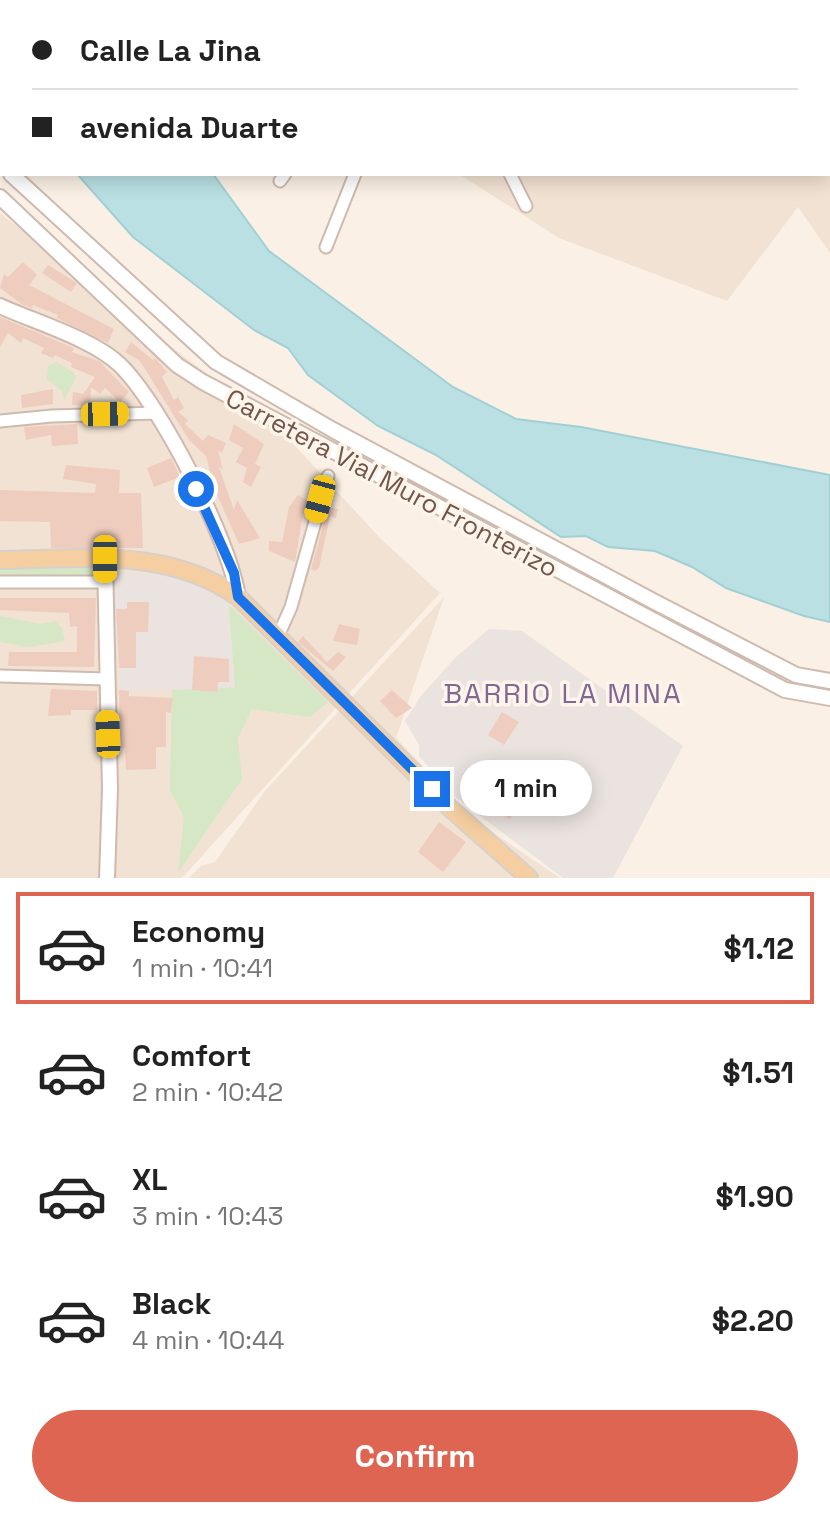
<!DOCTYPE html>
<html lang="en">
<head>
<meta charset="utf-8">
<style>
  :root { --surface:#fff; --page:#f2f2f2; --text:#222; --muted:#767676; --line:#e0e0e0; --accent:#dd6551 }
  body { margin:0; font-family:"Space Grotesk",sans-serif; background:var(--page); color:var(--text); height:100vh; display:flex; flex-direction:column; font-size:30px; white-space:nowrap }
  * { box-sizing:border-box; margin:0 }
  p { font-size:26px; color:var(--muted) }
  .icon { flex:none; width:44px; height:44px; fill:none; stroke:currentColor; stroke-width:2; stroke-linecap:round; stroke-linejoin:round }
  .map { position:relative; height:878px; overflow:hidden }
  .side { display:flex; flex-direction:column; background:var(--surface); flex:1 }
  .side>* { flex:none }
  .hud { position:absolute; left:0px; top:0px; width:830px; height:176px; box-shadow:0 4px 20px #0003; display:grid; align-content:center; height:176px; padding:0 32px; background:var(--surface) }
  .end { position:absolute; width:36px; height:36px; margin:-18px; border:10px solid #1a73e8; background:#fff; box-shadow:0 0 0 4px #fff }
  .from { border-radius:50% }
  .bubble { position:absolute; height:56px; border-radius:28px; background:var(--surface); box-shadow:0 4px 20px #0003; font-size:26px; font-weight:700; line-height:56px; text-align:center }
  .car { position:absolute; width:24px; height:48px; margin:-24px -12px; border-radius:10px; box-shadow:0 0 6px 2px #0007; background:linear-gradient(#f5c518 24%,#345 0 40%,#f5c518 0 76%,#345 0 86%,#f5c518 0) }
  .hud b { display:flex; align-items:center; gap:28px; height:76px; font-size:30px }
  .hud b+b { border-top:2px solid var(--line) }
  .hud i { width:20px; height:20px; background:var(--text) }
  ul { padding:14px 0 0; list-style:none }
  li { display:flex; align-items:center; gap:24px; height:112px; margin:0 16px 12px; padding:0 16px; border:4px solid transparent; border-radius:0px }
  li div { flex:1 }
  li b { display:block; font-size:30px }
  li em { font-style:normal; font-weight:700 }
  li.current { border-color:var(--accent) }
  li>.icon { width:72px; height:72px; stroke-width:1.5 }
  .button { display:flex; gap:16px; margin-top:auto; padding:16px 32px }
  .button a { flex:1; height:92px; border-radius:48px; background:var(--accent); color:#fff; font-size:32px; font-weight:700; line-height:92px; text-align:center }
  .map>svg:first-child { display:block }
  .residential { fill:#f2e2d3 }
  .industrial { fill:#ebe3df }
  .green { fill:#d5e7c4 }
  .water { fill:#bae0e3; stroke:#a1d0d4; stroke-width:2 }
  .building { fill:#eecdbe }
  .lines { fill:none; stroke-linecap:round; stroke-linejoin:round }
  .minor-casing { stroke:#cebaaf; stroke-width:15 }
  .tertiary-casing { stroke:#cebaaf; stroke-width:18 }
  .secondary-casing { stroke:#d0b9ac; stroke-width:18 }
  .primary-casing { stroke:#d8d0cd; stroke-width:20 }
  .minor { stroke:#fff; stroke-width:11 }
  .tertiary { stroke:#fff; stroke-width:14 }
  .secondary { stroke:#fff; stroke-width:14 }
  .primary { stroke:#f5cfa1; stroke-width:16 }
  .route { stroke:#1a73e8; stroke-width:10 }
  .labels { text-anchor:middle; dominant-baseline:central; stroke-width:7; stroke-linejoin:round; paint-order:stroke }
  .street-label { font-size:26px; fill:#72564c; stroke:#fef5ea }
  .neighbourhood-label { font-size:28px; letter-spacing:2px; fill:#826795; stroke:#fef5ea }
</style>
</head>
<body>
<div class="map">
<svg width="830" height="878" viewBox="0 0 830 878">
  <rect width="100%" height="100%" fill="#fbf0e5"/>
  <path class="residential" d="M356,0h474v253l-32,-46 -71,94 -168,-63 -100,-64h369v-172h-474z
    M0,213l287,224 93,101 60,55 -258,285h-182z
    M444,597l-48,141 74,79 90,61h-371l12,-12 14,-4 50,-71z"/>
  <path class="industrial" d="M114,573l57,1 26,10 32,21 6,84 -116,1z
    M489,629l33,2 161,115 -70,132h-50l-108,-81 -36,-41v-11l-14,-24 15,-24 35,-39z"/>
  <path class="green" d="M56,362l18,11 2,5 -12,22 -2,-9 -15,-12 1,-13z
    M105,559v23h-105v-22z
    M229,605l99,97 -18,15 -58,-8 -14,29 4,41 -64,94 6,-56 -14,-26 2,-101 63,-2z
    M0,616l41,8 14,-3 7,7 3,13 -37,6 -28,-5z"/>
  <path class="water" d="M77,174h136l56,77 184,136 63,32 65,8 249,48v147l-26,-6 -78,-28 -34,-21 -37,-16 -47,-4 -22,-11 -25,1 -125,-82 -58,-29 -70,-51 -20,-27 -34,-18 -121,-93z"/>
  <path class="building" d="M23,262l14,13 -8,10 85,44 -6,14 -51,-25 1,-3 -25,-10 -1,3 -9,-3 -23,-17 4,-14 4,3z
    M48,265l29,18 -6,9 -29,-19z
    M0,317l74,31 -2,4 27,9 30,31 -9,10 -15,-14 -5,6 -9,-7 -1,19 -18,-1 1,-13 10,2 12,-17 -24,-10 1,-4 -17,-8 -2,3 -12,-5 3,-5 -21,-10 -2,5 -13,-10 -8,14z
    M131,342l22,18 2,-2 12,14 -5,5 12,23 4,-3 6,11 -6,4 10,8 -3,4 18,17 5,-6 18,8 -4,10 -4,-2 5,19 -4,-3 15,43 3,-10 23,38 -21,6 -24,-54 -9,-34 -17,-16 -49,-79 -15,-9z
    M53,389v15l-31,4 -1,-13z
    M77,424l1,20 -26,2 -1,-11 -25,5 -2,-13z
    M234,424l30,20 -9,20 6,3 -10,20 -8,-5 4,-14 -11,-6 7,-14 -14,-8z
    M171,458l9,19 -26,10 -7,-19z
    M66,465l54,5 -1,23h22l2,55h-92l-1,-26 -50,-1v-31l95,3 1,-9 -33,-5z
    M298,495l14,8 -4,12 -5,-1 -8,48 -26,-11v-10l13,1 7,-35z
    M328,507l10,2 -2,9 -6,-2 -11,52 -4,3 -4,-2z
    M0,598h96l-2,69 -86,-1 1,-14h68v-26l-7,1 -1,-14 -69,-3z
    M127,602h22l-1,30h-12v36h-17l-3,-59h11z
    M339,624l21,5 -3,16 -24,-4z
    M303,636l24,26 11,-10 8,5 -13,14 -35,-29z
    M194,656l35,3v23h-11l-1,10 -25,-2z
    M51,689l46,2v19h-26v5l-23,1z
    M119,690l10,1v5l44,2 -2,15 -5,-1v35h-10v22l-30,1 -1,-22h-5z
    M392,690l20,18 -16,10 -16,-17z
    M502,712l17,10 -15,23 -16,-10z
    M480,775l45,20 -15,24 -33,-18z
    M439,822l27,20 -23,30 -25,-20z"/>
  <g class="lines">
    <g class="minor-casing">
      <path id="minor" d="M272,0l2,2
        M458,0l2,2
        M546,0l3,2
        M736,0l2,2
        M429,2l2,-2
        M703,2l1,-2
        M828,78l2,2
        M510,174l16,32
        M280,181l5,-7
        M326,247l29,-73
        M0,421l52,-5 106,-3
        M0,582h105
        M278,636l13,-29 37,-131
        M0,676l107,3"/>
    </g>
    <g class="tertiary-casing">
      <path id="tertiary" d="M0,164l2,2
        M11,174l205,188 117,68 320,171 143,74 34,6
        M0,197l177,168 26,17 582,308 45,8"/>
    </g>
    <g class="secondary-casing">
      <path id="secondary" d="M0,306c35,16 93,33 120,59 41,40 110,176 118,232
        M105,559l5,230 -3,89"/>
    </g>
    <g class="primary-casing">
      <path id="primary" d="M0,560c82,-1 168,-13 238,37l212,211 79,70"/>
    </g>
    <use href="#minor" class="minor"/>
    <use href="#tertiary" class="tertiary"/>
    <use href="#secondary" class="secondary"/>
    <use href="#primary" class="primary"/>
  </g>
  <g class="lines">
    <path class="route" d="M196,489l38,84 4,24 194,192"/>
  </g>
  <g class="labels">
    <g class="street-label">
      <text transform="translate(392 483) rotate(28)">Carretera Vial Muro Fronterizo</text>
    </g>
    <g class="neighbourhood-label">
      <text x="563" y="693">BARRIO LA MINA</text>
    </g>
  </g>
</svg>
<i class="end from" style="left:196px;top:489px"></i>
<i class="end" style="left:432px;top:789px"></i>
<div class="bubble" style="left:460px;top:760px;width:132px">1 min</div>
<i class="car" style="left:105px;top:414px;rotate:89deg"></i>
<i class="car" style="left:320px;top:499px;rotate:195deg"></i>
<i class="car" style="left:105px;top:559px;rotate:180deg"></i>
<i class="car" style="left:108px;top:734px;rotate:358deg"></i>
<div class="hud">
<b><i class="from"></i>Calle La Jina</b>
<b><i></i>avenida Duarte</b>
</div>
</div>
<section class="side">
<ul>
<li class="current"><svg class="icon" aria-label="car" viewBox="0 0 24 24"><path d="M5 17H2v-5l4-1 3-4h7l3 4 3 1v5h-3M9 17h6M6 11h13"/><circle cx="7" cy="17" r="2"/><circle cx="17" cy="17" r="2"/></svg><div><b>Economy</b><p>1 min · 10:41</p></div><em>$1.12</em></li>
<li><svg class="icon" aria-label="car" viewBox="0 0 24 24"><path d="M5 17H2v-5l4-1 3-4h7l3 4 3 1v5h-3M9 17h6M6 11h13"/><circle cx="7" cy="17" r="2"/><circle cx="17" cy="17" r="2"/></svg><div><b>Comfort</b><p>2 min · 10:42</p></div><em>$1.51</em></li>
<li><svg class="icon" aria-label="car" viewBox="0 0 24 24"><path d="M5 17H2v-5l4-1 3-4h7l3 4 3 1v5h-3M9 17h6M6 11h13"/><circle cx="7" cy="17" r="2"/><circle cx="17" cy="17" r="2"/></svg><div><b>XL</b><p>3 min · 10:43</p></div><em>$1.90</em></li>
<li><svg class="icon" aria-label="car" viewBox="0 0 24 24"><path d="M5 17H2v-5l4-1 3-4h7l3 4 3 1v5h-3M9 17h6M6 11h13"/><circle cx="7" cy="17" r="2"/><circle cx="17" cy="17" r="2"/></svg><div><b>Black</b><p>4 min · 10:44</p></div><em>$2.20</em></li>
</ul>
<div class="button"><a>Confirm</a></div>
</section>
</body>
</html>
